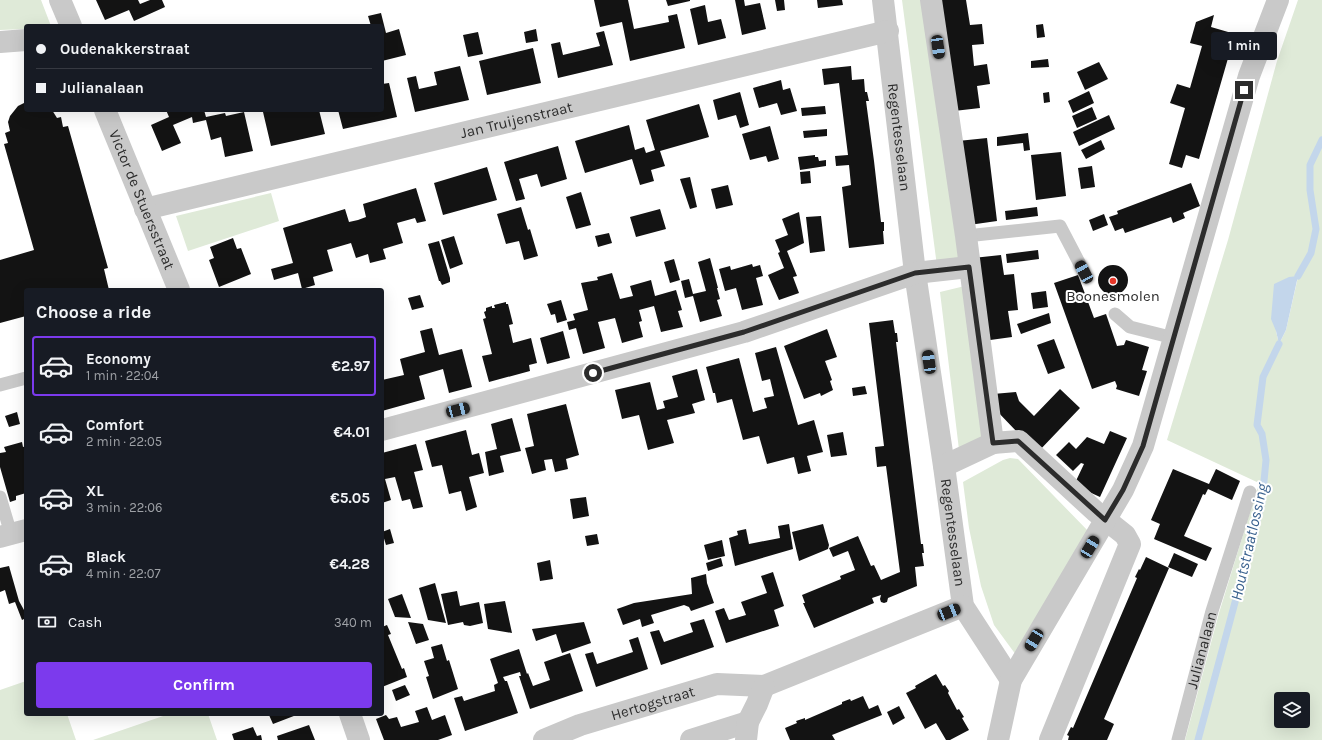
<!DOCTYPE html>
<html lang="en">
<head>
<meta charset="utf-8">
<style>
  :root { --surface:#171b24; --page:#20242c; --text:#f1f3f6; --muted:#9ea1a6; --line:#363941; --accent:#7c3aed }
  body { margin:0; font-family:Karla,sans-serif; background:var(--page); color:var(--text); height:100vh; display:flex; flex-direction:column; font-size:15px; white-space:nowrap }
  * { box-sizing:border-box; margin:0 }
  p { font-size:13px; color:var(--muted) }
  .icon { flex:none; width:22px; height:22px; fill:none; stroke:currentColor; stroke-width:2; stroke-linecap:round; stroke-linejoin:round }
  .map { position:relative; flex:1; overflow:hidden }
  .side { position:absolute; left:24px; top:288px; width:360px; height:428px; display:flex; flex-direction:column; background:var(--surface); border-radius:4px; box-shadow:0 4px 16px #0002 }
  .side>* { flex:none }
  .hud { position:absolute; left:24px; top:24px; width:360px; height:88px; border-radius:4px; box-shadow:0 4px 16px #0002; display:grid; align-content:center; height:88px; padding:0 12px; background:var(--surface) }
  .buttons { position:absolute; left:1274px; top:692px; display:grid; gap:8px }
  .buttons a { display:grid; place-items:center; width:36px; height:36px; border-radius:4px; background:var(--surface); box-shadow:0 4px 16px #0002; font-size:20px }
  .end { position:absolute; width:18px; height:18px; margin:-9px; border:5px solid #2c2c2c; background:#fff; box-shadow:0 0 0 2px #fff }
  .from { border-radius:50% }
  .bubble { position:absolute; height:28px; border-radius:4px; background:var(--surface); box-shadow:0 4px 16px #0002; font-size:13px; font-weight:700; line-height:28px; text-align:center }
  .car { position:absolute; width:12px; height:24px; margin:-12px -6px; border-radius:5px; box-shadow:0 0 3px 1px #0007; background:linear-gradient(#222 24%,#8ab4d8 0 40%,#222 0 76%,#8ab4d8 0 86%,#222 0) }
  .hud b { display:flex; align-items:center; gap:14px; height:38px; font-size:15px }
  .hud b+b { border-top:1px solid var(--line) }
  .hud i { width:10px; height:10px; background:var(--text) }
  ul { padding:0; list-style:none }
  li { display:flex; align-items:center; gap:12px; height:60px; margin:0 8px 6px; padding:0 4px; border:2px solid transparent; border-radius:4px }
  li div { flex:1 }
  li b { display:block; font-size:15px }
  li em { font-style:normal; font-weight:700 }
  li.selected { border-color:var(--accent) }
  li>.icon { width:36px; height:36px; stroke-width:1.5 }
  h2 { padding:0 12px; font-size:18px; line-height:48px }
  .pay { display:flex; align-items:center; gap:10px; height:44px; padding:0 12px; font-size:15px }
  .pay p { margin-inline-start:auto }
  .primary-button { display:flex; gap:8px; margin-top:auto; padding:8px 12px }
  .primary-button a { flex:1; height:46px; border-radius:4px; background:var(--accent); color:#fff; font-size:16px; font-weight:700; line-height:46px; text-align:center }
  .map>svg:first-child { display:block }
  .green { fill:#dfead8; fill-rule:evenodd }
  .water { fill:#c3d6eb }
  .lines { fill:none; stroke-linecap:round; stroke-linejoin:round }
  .stream { stroke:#c3d6eb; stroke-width:7 }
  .building { fill:#131313 }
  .service { stroke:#c9c9c9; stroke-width:13 }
  .minor { stroke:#c9c9c9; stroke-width:22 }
  .tertiary { stroke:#c9c9c9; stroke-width:22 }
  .route { stroke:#2c2c2c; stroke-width:5 }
  .poi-dot { fill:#e83729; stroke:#fff; stroke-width:1.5 }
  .labels { text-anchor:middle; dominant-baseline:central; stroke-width:4; stroke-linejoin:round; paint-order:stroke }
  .street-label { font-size:15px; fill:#2c2c2c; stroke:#fff }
  .poi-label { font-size:15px; fill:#2c2c2c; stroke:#fff }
  .water-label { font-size:16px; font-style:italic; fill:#39618e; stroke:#fff }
</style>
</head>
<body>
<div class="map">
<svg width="1322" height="740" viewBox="0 0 1322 740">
  <rect width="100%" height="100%" fill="#fff"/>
  <path class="green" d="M0,0h41l10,26h-25v3l-26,1z
    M902,0h26l36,259 -27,7z
    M1298,0h24v740h-137l34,-127 40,-130 -92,-43 61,-200 49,-179zM1298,277l-12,53 -7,14 -3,-13zM1281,699h22v22h-22z
    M271,193l8,28 -91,30 -12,-35z
    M969,285l17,155 -26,18 -20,-166z
    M1010,458l8,1 73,75 -75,121 -22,-30 -13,-39 -12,-58 -6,-46 40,-22z
    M26,681v33h41l9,26h-76v-50z
    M169,714h39l9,26h-124z"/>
  <path class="water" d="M1298,276l-12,54 -7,14 -3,-13 -5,-12 3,-35 15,-7z"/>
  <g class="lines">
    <path class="stream" d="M1298,276l13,-23 5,-24 -6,-39v-25l12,-25
      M1198,740l64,-238 4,-42 -4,-26 -5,-9 6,-48 16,-33"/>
  </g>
  <path class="building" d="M96,0h42l2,4 10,-4h12l3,7 -31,14 -5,-11 -24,10z
    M594,0h34l6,29 35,-7 -1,-6 9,-2 8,34 -55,13 -8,-39 -22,5z
    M666,0h24v1l-22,5z
    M735,0h9l1,6 15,-3 6,26 -24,6z
    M775,0h9l1,10 -8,1z
    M817,0h25l1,5 -25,3z
    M941,0h25l4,25 12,-1 2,20 -12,1 2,21 13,-2 3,20 -13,2 3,22 -26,3z
    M705,5l3,17 13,-3 5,19 -28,7 -8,-36z
    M381,13l5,20 13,-4 7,26 -24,6v-35h-11l-3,-10z
    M1214,15l-3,12 24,7 -36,125 -13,-4 -4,13 -13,-4 16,-56 -15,-5 7,-19 13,4 12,-42 -12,-3 6,-21z
    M1043,24l2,13 -8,1 -1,-13z
    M536,29l2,12 -12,2 -2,-11z
    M604,31l9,34 -55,13 -7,-34 9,-2 3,13 37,-9 -4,-13z
    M478,32l5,22 -15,3 -5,-22z
    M533,48l8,35 -54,12 -8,-34z
    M1048,59l1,8 -18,1v-7z
    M1099,62l9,17 -23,11 -8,-18z
    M460,66l9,34 -54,12 -8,-34 9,-2 3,13 18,-4 -3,-13z
    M851,66l1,14 12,-1 1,13h2l2,9h-3l8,60 7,61h3v9h-1l1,13 -35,4 -7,-61 9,-2 -2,-20 -13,1 -1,-10 13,-1 -9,-72 -15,2 -2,-16z
    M781,80l2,10 7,-2 7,23 -16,4 -4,-12 -18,5 -6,-20z
    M389,83l8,34 -54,12 -5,-19h44v-26z
    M1089,91l5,12 -21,10 -5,-12z
    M740,92l9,33 -9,3 -4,-13 -18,5 -5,-20z
    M1049,92l1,10 -6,1 -1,-10z
    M26,102v8h26l5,8 4,-1 2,10 5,-1 40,142 -4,1 5,21h-83v26l-26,7v-63l34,-10 -30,-106 4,-1 -3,-10 5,-2 -2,-9 2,-6 8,-10z
    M699,104l10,33 -49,14 5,15 -14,4 3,11 -14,4 -8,-26 -47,14 -10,-32 54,-16 6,25 9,-3 2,6 9,-3 -9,-30z
    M825,106l1,8 -24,2 -1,-8z
    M1092,107l5,12 -20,9 -5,-12z
    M166,110h38l2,7 19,-4 1,3 18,-4 9,39 -28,6 -4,-20 -10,3 -5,-20 -13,3 -1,-6 -19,8 8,18 -19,8 -11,-26 18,-8z
    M265,110h54l6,24 -54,12 -8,-34h2z
    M1109,115l6,14 -36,17 -6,-14z
    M770,126l9,33 -11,3 -2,-6 -16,4 -8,-26z
    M827,129v7l-23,2 -1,-7z
    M1028,133l2,17 -6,1 -1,-8 -26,3v-9z
    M987,138l10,83 -28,4 -11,-84z
    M1101,140l4,9 -19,10 -5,-9z
    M558,146l9,33 -26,8 -4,-13 -18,5 6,20 -9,2 -12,-39z
    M1061,152l5,44 -30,4 -5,-45z
    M815,155v2h3l1,4 7,-1v6l-26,4 -2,-13z
    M1092,166l3,21 -14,2 -3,-21z
    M487,167l10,33 -54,15 -9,-32z
    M810,171l1,12 -10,1 -1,-12z
    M690,177l7,30 -7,2 -10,-30z
    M1191,183l9,23 -17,7 2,5 -12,5 -2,-6 -46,16 -2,-5 -8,3 -6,-14 9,-3 -1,-3z
    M728,185l5,20 -17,4 -5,-20z
    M416,188l10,33 -9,2 -2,-5 -18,5 6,20 -20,6 3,10 -16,4 -2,-9 -12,4 -5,-15 -24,7 6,21 -20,6 2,8 -13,4 -4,-16 -24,7 -3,-11 22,-6 -10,-35 62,-19 4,13 9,-2 8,-3 -3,-13z
    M581,192l10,33 -15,4 -10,-32z
    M521,207l7,23 2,-1 8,27 -14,4 -5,-19 -13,3 -9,-30z
    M1037,207l1,9 -32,4 -1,-9z
    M660,209l6,20 -30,8 -6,-20z
    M799,212l5,31 -17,8 10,25 -4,1 6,16 -20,7 -11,-25 16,-7 -6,-15 2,-1 -5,-12 13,-5 -6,-16z
    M1104,214l4,11 -15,6 -4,-11z
    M821,216l4,35 -15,2 -4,-36z
    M609,233l3,10 -14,4 -3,-11z
    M454,236l9,28 -13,5 -9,-29z
    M233,238l4,11 4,-1 10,26 -32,13 -10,-27 5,-2 -4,-11z
    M439,241l11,37v4l-8,3 -2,-4h-1l-11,-37z
    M1038,250l1,9 -32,4 -1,-9z
    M1001,255l3,20 10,-1 4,36 -10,1 4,26 -29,4 -10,-83z
    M710,258l8,30h-1l3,11 -3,1 5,16 -22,6 -7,-26 -8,2 -4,-17 8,-2 4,15 13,-3 -8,-29z
    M674,259l6,21 -10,3 -6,-21z
    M752,264l1,3 7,-2 3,11 -7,2 7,27 -21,5 -6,-22 -11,3 -6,-22 11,-3 1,4z
    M1098 280a15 15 0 1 1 30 0a15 15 0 1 1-30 0Z
    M612,273l8,26 13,-3 -3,-10 21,-6 4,16 21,-6 6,20 -4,1 5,16 -22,5 -7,-26 -15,4 3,11 -3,1 4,15 -21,6 -7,-25 -17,4 7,26 -22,6 -7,-26 -7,2 -2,-8 8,-2 -2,-6 15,-4 -7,-27 17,-3 -1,-3z
    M1078,275l16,43 12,-4 11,32 7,-1 2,-5 23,7 -7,23 5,1 -8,25 -23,-7 1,-3 -2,-5 -23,8 -38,-106z
    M1046,291l2,16 -15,2 -2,-16z
    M420,295l4,12 -12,3 -4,-12z
    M561,300l6,20 -10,3 -2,-9 -4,1 -4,-11z
    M506,302v2h2l5,20 -4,1 4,18 18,-5 6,25 -8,2 1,6 -41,11 -7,-26 10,-2 -9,-35 3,-1 -2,-6 2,-1v-3l6,-2v2h3l-1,-3z
    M1049,313l2,10 -30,11 -4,-10z
    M893,320l2,13h2l1,9h-2l25,202h2l1,9h-2l2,13 -9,1 2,19 -29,12 -1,4 -3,1 -3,-1 -1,-3 1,-4 -9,3 2,5 -60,25 -11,-25h2l-3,-8 39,-16 -1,-3 15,-6 -7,-19 -15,6 -4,-9 29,-12 13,30 3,-1 7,15 19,-8 -14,-106 -9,1 -2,-20 9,-1 -15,-123z
    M432,328l7,27 23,-6 10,38 -23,6 -6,-24 -24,7 6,23 -43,12v-31l22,-5 -4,-16 25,-7 -5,-21z
    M827,329l10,28 -12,4 7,19 -2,1 3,9 -12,6 -1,-3 -16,6 -20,-53z
    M563,331l7,27 -23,6 -7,-26z
    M1054,339l11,29 -17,6 -11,-29z
    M776,347l22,78 16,-5 9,32 -16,4 4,15 -13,3 -4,-17 -27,7 -8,-28 -16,4 -11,-41 -15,4 -2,-10h-2l-7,-26 33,-9 14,54 14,-4 -3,-10 10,-2 -4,-17 -8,2 -7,-28z
    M697,369l8,31 -13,4 3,9 -28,7 7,23 -26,7 -9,-35 -17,4 -7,-29 35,-8 7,28 8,-2 -2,-7 15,-4 -6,-21z
    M865,386l2,8 -14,2 -1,-8z
    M1060,389l20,19 -43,45 -42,-44 -2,-15 23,-2 3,9 15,15z
    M566,404l13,51 -13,4 2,10 -13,3 -3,-13 -8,1 2,10 -14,4 -7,-26 9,-2 -7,-32z
    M17,412l3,12 -11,3 -4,-11z
    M512,418l9,33 -21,5 4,16 -15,4 -4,-24 12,-3 -6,-25z
    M466,430l6,25 7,-2 5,20 -15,4 8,30 -11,4 -5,-20 -12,3 -7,-29 -10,2 -7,-26z
    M1110,431l17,7 -27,59 -26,-12 10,-21 -3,-1 -8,8 -17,-16 13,-13 7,7 11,-12 17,7z
    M843,432l4,23 -16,2 -4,-22z
    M22,442l1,5 3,-1v47l-10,3v4l-6,2 -10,-35v-14l6,-1 -2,-5z
    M416,444l7,26 -9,2 9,35 -10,2 -3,-10 -8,2 -7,-24 -10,2 6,21 -9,3v-50z
    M1173,469l36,15 7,-15 24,12 -8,19 -24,-11 -3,6 -2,-1 -3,7 -16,35 28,12 -6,13 -52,-22 6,-15 -9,-4z
    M586,497l3,19 -16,3 -3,-20z
    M789,524l4,25 -58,17 -6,-28 9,-3 -1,-4 9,-2 3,15 31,-6 -2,-12z
    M823,524l6,21 -1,4 -29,12 -7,-29z
    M390,529l4,14 -8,2 -4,-13z
    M597,534l2,10 -12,2 -2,-10z
    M722,540l3,16 -17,4 -4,-15z
    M1174,553l24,11 -6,13 -24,-10z
    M1146,557l23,11 -65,151 10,5 -7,16h-39l1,-4 -2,-1 4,-8 2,1 64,-150 -2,-1 4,-8 1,1z
    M721,558l2,8 -15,5 -2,-8z
    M550,560l3,19 -13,2 -3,-18z
    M9,566l10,35 5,9 2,-1v9l-4,2 -7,-18 -6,2 -4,-14 -5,2v-24z
    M773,572l11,34 -10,4 5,16 -53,17 -11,-32 9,-3 5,12 17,-5 -5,-13 26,-9 -6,-17z
    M706,574l1,9 7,20 -23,8 -2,-4 -5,-2 -33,10 3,8 -12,4 -2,-8 -17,6 -6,-16 17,-6 58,-9 -1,-16z
    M435,583l11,40 -18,-3 -9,-32z
    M457,591l3,15 19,-4 4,21 -13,3 -6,-1 -1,-3 -15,3 -7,-31z
    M402,594l9,24 -16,-1 -7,-18z
    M505,601l7,32 -24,-4 -4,-25z
    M704,619l10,28 -53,18 -11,-33 9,-2 5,12 29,-10 -3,-9z
    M408,622l15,2 6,16 -13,4z
    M584,622l7,21 -29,10 -6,-19 -20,7 -4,-12z
    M387,625l4,9 -3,1 14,34 2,-1 3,9 -25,10v-60z
    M638,637l10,32 -52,18 -11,-33 8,-2 4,12 36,-12 -4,-12z
    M442,644l5,17 2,-1 9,29 -25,10 -7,-22 3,-1 -5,-15 10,-3 -3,-11z
    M519,649l8,25 1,-1 5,13 17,-6 -6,-18 26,-9 13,38 -53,18 -11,-33h2l-1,-4 -17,5 2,4h2l11,32 -53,18 -11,-33 8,-2 2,5 31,-10 -1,-6 4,-2 -8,-24z
    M936,674l7,12 2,-1 4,6 -1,2 9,17 2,-1 5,8 -2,1 7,12 -19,10h-4l-10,-17 -11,6 -19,-36 10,-5 -1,-2z
    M405,685l5,10 -14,6 -4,-11z
    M863,696l6,13 9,-4 4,10 -50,20 3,5h-45l-5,-12 12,-5 -1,-2 9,-3v2l37,-16v-2l8,-3 1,2z
    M899,706l6,12 -12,7 -6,-13z
    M427,707l5,13 13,-5 7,20 -14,5h-54l-8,-21 10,-4 3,4 8,-2 4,10 18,-5 -4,-11z
    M272,714h27l-26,10 -4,-9z
    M309,725l6,15h-37l-1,-4z
    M253,727l4,9 4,-1 1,5h-28l-2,-6z"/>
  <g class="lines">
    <g class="service">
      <path d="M966,236l94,-10 24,46"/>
      <path d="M1115,314l15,13 44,11"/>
      <path d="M0,385l26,-7"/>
      <path d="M0,497l11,37"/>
      <path id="s1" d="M1178,740l34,-129 38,-119"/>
    </g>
    <g class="minor">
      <path id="s2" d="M883,0l32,273 29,193 19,140 48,74"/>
      <path d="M931,0l35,236 27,207 26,-2 77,71 29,23 5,9 -80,196"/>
      <path d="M0,42l26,-2"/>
      <path id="s3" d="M145,209l743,-178"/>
      <path d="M382,430l362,-98 171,-59 54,-6"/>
      <path d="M944,466l49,-23"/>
      <path d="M0,537l26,-7"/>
      <path id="s4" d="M544,740l36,-15 137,-41 47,2 199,-80"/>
      <path d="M691,740l57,-18"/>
      <path d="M746,740l2,-18 9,-18 7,-18"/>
      <path d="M998,740l13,-60 112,-190 20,-44 106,-370 29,-76"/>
    </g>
    <g class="tertiary">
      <path d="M60,0l11,26"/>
      <path id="s5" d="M105,110l74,180"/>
      <path d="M350,714l9,26"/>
    </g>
  </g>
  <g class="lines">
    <path class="route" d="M593,373l151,-41 171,-59 54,-6 24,176 25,-2 87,79 18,-30 20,-44 101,-356"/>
  </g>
  <circle class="poi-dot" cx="1113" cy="281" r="4"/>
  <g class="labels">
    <g class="street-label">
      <text stroke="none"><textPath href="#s3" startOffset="382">Jan Truijenstraat</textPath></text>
      <text stroke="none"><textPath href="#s2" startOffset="138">Regentesselaan</textPath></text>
      <text stroke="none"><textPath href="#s5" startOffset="97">Victor de Stuersstraat</textPath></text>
      <text stroke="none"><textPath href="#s2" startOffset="537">Regentesselaan</textPath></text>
      <text stroke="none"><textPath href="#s1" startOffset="93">Julianalaan</textPath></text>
      <text stroke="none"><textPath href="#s4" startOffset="115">Hertogstraat</textPath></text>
    </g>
    <g class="poi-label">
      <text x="1113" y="296">Boonesmolen</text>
    </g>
    <g class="water-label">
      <text transform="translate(1249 542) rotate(-77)">Houtstraatlossing</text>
    </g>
  </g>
</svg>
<div class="buttons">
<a><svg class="icon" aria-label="layers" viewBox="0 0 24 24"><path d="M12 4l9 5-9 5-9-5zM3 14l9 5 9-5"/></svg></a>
</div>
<i class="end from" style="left:593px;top:373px"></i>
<i class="end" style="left:1244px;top:90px"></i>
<div class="bubble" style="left:1211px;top:32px;width:66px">1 min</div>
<i class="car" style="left:938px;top:47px;rotate:172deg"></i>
<i class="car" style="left:1084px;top:272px;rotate:332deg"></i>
<i class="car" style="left:929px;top:362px;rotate:352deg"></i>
<i class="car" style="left:458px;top:410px;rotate:75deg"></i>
<i class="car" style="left:1090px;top:547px;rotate:31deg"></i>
<i class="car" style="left:949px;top:612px;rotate:68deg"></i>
<i class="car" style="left:1034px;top:640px;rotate:211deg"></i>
<div class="hud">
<b><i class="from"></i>Oudenakkerstraat</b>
<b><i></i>Julianalaan</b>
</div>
<section class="side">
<h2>Choose a ride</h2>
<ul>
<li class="selected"><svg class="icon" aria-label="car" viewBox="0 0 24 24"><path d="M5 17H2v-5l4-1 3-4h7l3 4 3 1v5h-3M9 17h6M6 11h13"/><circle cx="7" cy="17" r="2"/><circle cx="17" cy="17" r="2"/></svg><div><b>Economy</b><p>1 min · 22:04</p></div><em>€2.97</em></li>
<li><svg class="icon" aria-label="car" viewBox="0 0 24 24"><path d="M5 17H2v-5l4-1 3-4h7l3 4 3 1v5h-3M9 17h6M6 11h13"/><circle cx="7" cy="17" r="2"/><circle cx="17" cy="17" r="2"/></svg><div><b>Comfort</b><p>2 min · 22:05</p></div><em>€4.01</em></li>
<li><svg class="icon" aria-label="car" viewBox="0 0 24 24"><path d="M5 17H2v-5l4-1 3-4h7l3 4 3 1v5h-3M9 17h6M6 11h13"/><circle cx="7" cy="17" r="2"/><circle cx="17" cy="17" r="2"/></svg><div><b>XL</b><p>3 min · 22:06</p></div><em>€5.05</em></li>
<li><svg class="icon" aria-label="car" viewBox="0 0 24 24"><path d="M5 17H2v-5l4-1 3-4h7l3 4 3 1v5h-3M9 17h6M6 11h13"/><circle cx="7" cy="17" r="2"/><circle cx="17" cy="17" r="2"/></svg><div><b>Black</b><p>4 min · 22:07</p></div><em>€4.28</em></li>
</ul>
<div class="pay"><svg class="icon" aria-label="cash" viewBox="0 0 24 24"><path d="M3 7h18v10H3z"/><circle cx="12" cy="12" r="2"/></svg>Cash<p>340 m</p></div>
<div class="primary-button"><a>Confirm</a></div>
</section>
</div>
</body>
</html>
